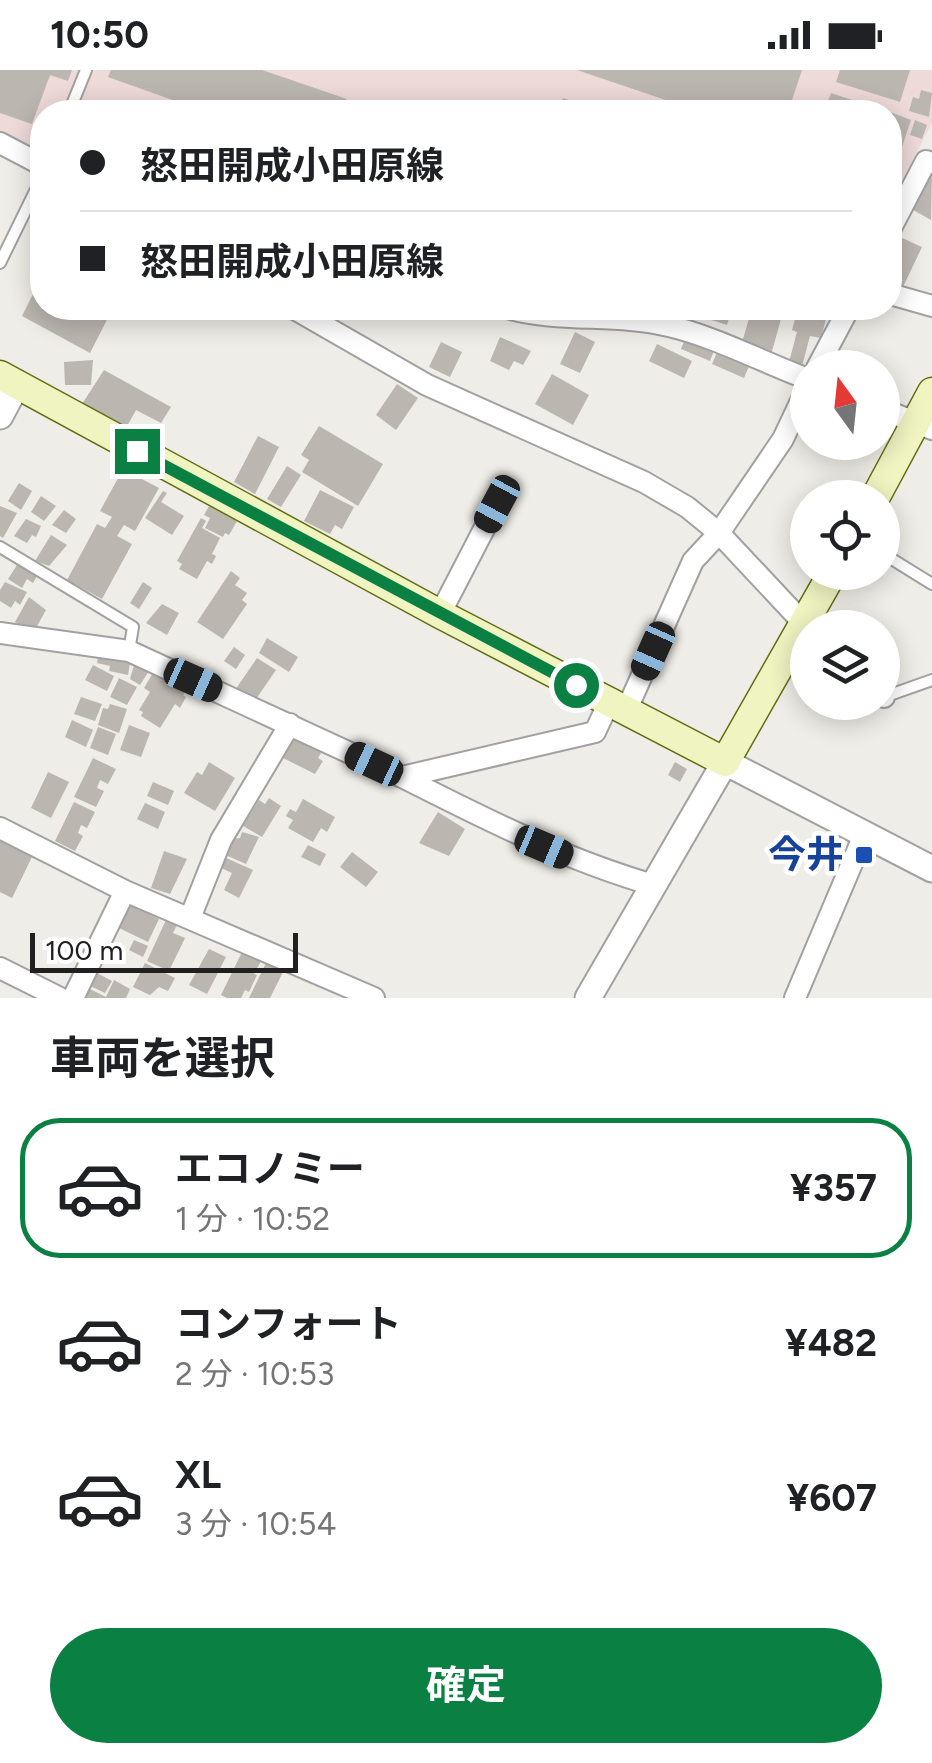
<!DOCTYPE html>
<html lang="ja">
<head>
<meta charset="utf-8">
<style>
  :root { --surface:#fff; --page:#f6f6f6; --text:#202124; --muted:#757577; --line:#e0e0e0; --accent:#0b8043 }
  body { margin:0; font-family:Figtree,"Noto Sans JP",sans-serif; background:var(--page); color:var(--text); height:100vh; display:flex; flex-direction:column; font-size:38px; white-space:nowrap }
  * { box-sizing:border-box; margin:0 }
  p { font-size:32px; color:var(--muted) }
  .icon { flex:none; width:55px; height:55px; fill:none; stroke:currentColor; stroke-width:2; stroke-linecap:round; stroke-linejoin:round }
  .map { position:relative; height:928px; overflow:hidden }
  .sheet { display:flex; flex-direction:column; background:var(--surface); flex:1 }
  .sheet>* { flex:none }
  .banner { position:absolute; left:30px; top:30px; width:872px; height:220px; border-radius:40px; box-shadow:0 5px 25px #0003; display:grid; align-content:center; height:220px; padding:0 50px; background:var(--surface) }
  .needle { width:65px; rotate:345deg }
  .tools { position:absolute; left:790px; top:280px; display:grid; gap:20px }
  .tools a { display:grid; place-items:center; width:110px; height:110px; border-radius:50%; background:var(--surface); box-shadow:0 5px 25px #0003; font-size:50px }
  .scale { position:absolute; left:30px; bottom:25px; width:268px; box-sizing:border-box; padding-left:10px; border:5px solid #202020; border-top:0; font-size:28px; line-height:35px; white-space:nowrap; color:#202020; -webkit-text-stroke:8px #fff; paint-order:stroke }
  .end { position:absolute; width:45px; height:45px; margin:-22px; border:12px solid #0b8043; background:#fff; box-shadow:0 0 0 5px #fff }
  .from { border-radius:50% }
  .car { position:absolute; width:30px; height:60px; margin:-30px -15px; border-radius:12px; box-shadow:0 0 8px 2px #0007; background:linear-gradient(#222 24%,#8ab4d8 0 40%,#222 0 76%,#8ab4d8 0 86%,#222 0) }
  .banner b { display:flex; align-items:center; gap:35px; height:95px; font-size:38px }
  .banner b+b { border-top:2px solid var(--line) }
  .banner i { width:25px; height:25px; background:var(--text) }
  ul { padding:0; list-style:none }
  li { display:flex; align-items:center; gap:30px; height:140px; margin:0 20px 15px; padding:0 30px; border:5px solid transparent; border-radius:40px }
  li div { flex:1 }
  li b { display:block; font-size:38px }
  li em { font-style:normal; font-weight:700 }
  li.active { border-color:var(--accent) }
  li>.icon { width:90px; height:90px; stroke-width:1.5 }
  h2 { padding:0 50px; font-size:45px; line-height:120px }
  .cta { display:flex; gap:20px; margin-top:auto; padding:20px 50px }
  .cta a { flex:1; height:115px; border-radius:60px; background:var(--accent); color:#fff; font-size:40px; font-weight:700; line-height:115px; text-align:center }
  .status { display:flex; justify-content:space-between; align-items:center; height:70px; padding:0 50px; background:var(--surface); direction:ltr }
  .status svg { height:28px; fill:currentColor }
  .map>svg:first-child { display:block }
  .commercial { fill:#eedad8 }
  .building { fill:#bcb6b0 }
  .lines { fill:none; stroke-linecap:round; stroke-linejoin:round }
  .service-casing { stroke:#a1a1a1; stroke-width:14 }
  .minor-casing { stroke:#a1a1a1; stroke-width:24 }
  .tertiary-casing { stroke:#a1a1a1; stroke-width:29 }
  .secondary-casing { stroke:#616d10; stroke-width:31 }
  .service { stroke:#fff; stroke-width:10 }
  .minor { stroke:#fff; stroke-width:20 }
  .tertiary { stroke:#fff; stroke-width:25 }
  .secondary { stroke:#f0f4c1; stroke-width:28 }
  .route { stroke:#0b8043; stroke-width:12 }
  .transit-dot { fill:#1a4fb4; stroke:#fff; stroke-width:4 }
  .labels { text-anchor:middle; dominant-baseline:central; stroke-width:9; stroke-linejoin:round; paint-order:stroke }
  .transit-label { font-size:38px; font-weight:bold; fill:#164399; stroke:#fff; text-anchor:end }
</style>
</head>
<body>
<div class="status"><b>10:50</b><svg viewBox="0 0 49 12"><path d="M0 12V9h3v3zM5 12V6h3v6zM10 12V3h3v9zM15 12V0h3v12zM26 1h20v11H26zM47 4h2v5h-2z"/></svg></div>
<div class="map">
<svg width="932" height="928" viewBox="0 0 932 928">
  <rect width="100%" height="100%" fill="#efede7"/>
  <path class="commercial" d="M0,0h932v53l-42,80v-91h-848v46l-42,-22z"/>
  <path class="building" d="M0,0h72l-4,11 -18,-6 -18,49 -32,-11z
    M111,0h151l85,29 -14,13h-127l-98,-35z
    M577,0h225l-14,42h-87z
    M840,0h70l-10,32 -64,-20z
    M921,20l11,3 -3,24 -20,-6 4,-14 6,2z
    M831,23l57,19h-64z
    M563,28l40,14h-45z
    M890,42l21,8 -20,60h-1z
    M915,50l12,5 -5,14 -12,-4z
    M928,99l4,2 -1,49 -23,-13z
    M902,168l20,9 -20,42 -12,-5v-21z
    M42,206v32h71l-23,45 -68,-37z
    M688,238h44l-5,17 -40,-13z
    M752,238h32l-13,47 -30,-9z
    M798,238h31l-8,30 -11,-2 -8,30 -13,-4 8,-30 -5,-2z
    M575,262l20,10 -15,31 -20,-9z
    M500,267l31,14 -8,14 -9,-4 -5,9 -19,-9z
    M686,267l29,11 -5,13 -29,-12z
    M441,272l21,10 -12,25 -21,-10z
    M657,274l35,17 -8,17 -35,-17z
    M718,280l32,14 -6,14 -32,-14z
    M93,290l-2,25h-26l-1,-23z
    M104,300l67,37 -10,16 -25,-13 -11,20 -43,-26z
    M552,304l37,21 -16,30 -38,-21z
    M397,314l21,14 -22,32 -20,-15z
    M319,356l64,38 -25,42 -56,-34 7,-12 -8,-5z
    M258,366l21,11 -24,47 -21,-12z
    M287,396l14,9 -20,32 -14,-8z
    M123,399l36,19 -24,43 -11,-6 -7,11 15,8 -30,55 -35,-19 30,-56 8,4 7,-11 -12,-6z
    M19,413l13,8 -11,19 -13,-9z
    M320,420l34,17 -12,22 -7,-4 -5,9 -26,-13z
    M163,421l4,2 -6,9 23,14 -12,19 -27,-17z
    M41,426l15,10 -12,15 -13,-9z
    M0,436l17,7 -14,25 -3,-2z
    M209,436l28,15 -8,14 -4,-2 -2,4 -18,-9 5,-10 -6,-3z
    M64,440l12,9 -10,14 -14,-8z
    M201,448l5,3 -4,7 18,10 -8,16 4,2 -4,8 -5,-3 -10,18 -18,-10 3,-5 -5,-3z
    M26,449l15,7 -5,11 -4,-2 -5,8 -13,-7z
    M51,465l16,10 -18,21 -14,-5z
    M17,495l20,11 -4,7 -6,-4 -5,9 -14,-9z
    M231,501l9,7 -5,7 12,8 -5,7 5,4 -24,35 -26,-17z
    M5,512l22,10 -7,13 -5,-4 -4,7 -11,-7v-11z
    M143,512l9,6 -13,21 -9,-6z
    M29,527l17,13 -10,18 -6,2 -15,-8z
    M162,534l17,9 -12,22 -21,-12z
    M267,568l31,19 -9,15 -30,-19z
    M234,577l11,8 -9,14 -12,-8z
    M98,587l32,6 -2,12 -19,-4 1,-5 -13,-3z
    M257,588l19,12 -22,32 -19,-12z
    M135,592l14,9 -9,14 -10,-6z
    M93,595l21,11 -7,15 -22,-11z
    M154,601l31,20 -2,4 3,2 -6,11 -5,-4 -15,24 -19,-12 2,-4 -4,-2 11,-18 -6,-4z
    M119,608l18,9 -10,18 -17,-8z
    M81,627l21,7 -7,17 -21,-7z
    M110,634l17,5 -8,24 -21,-8 5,-17 5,1z
    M72,650l21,10 -7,17 -21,-10z
    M129,655l21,8 -9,24 -21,-7z
    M98,657l18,7 -8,21 -18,-7z
    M295,668l6,3 2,-3 18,15 -3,5 5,3 -8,13 -32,-16z
    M93,688l23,11 -8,15 -8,-4 -3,8 7,3 -8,16 -22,-10z
    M209,692l26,16 -20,33 -31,-18 13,-21 5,3z
    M675,692l12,7 -7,13 -12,-7z
    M48,702l21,10 -18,36 -20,-10z
    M153,712l21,9 -6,14 -21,-9z
    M269,728l12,8 -19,31 -19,-11 16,-26 6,4z
    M303,729l32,18 -8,15 -6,-4 -8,14 -25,-14 5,-8 -7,-4 4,-7 6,3z
    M74,732l21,10 -8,16 -6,-3 -3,8 5,3 -8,15 -20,-10z
    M145,733l20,9 -7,17 -21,-10z
    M438,742l27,17 -16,27 -30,-13z
    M242,762l17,5 -13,27 -23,-10 7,-15 10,-1z
    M0,771l32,16 -20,41 -12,-6z
    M308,775l18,9 -6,12 -19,-9z
    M164,781l23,8 -17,35 -19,-6z
    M352,782l26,20 -12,15 -26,-20z
    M224,787l29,13 -14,28 -15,-8 8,-17 -13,-6z
    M130,835l23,6 -2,4 8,4 -11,23 -29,-14z
    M166,850l11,5 -4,8 12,5 -16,33 -22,-10z
    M134,870l14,6 -5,11 -14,-7z
    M209,879l17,8 -19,37 -18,-9z
    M242,882l19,9 -7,13 3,1 -8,17 -4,-2 -4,8h-14l-6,-3z
    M145,893l30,15 -7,13 -9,-4 -9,8 -17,-8z
    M266,893l17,9 -13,26h-21z
    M95,902l17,9 -7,12 -17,-8z
    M114,910l16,9 -4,9h-46l6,-11 20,10z"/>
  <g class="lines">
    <g class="service-casing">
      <path id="service" d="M69,42l17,-42
        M0,193l42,-86
        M0,477l133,80 -4,24
        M882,483l50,31
        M884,627l48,-17"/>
    </g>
    <g class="minor-casing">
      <path id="minor" d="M0,73l42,22
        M890,160l36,-69 6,2
        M890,224l42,12
        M293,238l134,77 217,97 43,25 32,26 89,95
        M507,238c53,15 109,5 162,18 44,10 96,37 139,53
        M817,298l32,-60
        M882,339l50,20
        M440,544l57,-110
        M0,563l129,18 273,126 193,-45 14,-30
        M882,625l2,2
        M626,641l67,-150 26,-28 64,-94 25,-53
        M402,707c83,42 162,82 251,108
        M0,758l125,63 249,107
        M190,848l31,-78 69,-116
        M0,898l60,30
        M73,928l52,-107
        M795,928l69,-163"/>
    </g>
    <g class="tertiary-casing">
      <path id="tertiary" d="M0,346l16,-30
        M588,928l137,-236 207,107"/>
    </g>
    <g class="secondary-casing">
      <path id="secondary" d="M0,305l440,239 285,148 108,-190
        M875,428l57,-106"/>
    </g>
    <use href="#service" class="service"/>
    <use href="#minor" class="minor"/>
    <use href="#tertiary" class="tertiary"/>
    <use href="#secondary" class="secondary"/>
  </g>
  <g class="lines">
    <path class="route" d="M137,381l439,234"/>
  </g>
  <rect class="transit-dot" x="854" y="775" width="20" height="20" rx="5"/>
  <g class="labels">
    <g class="transit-label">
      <text x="844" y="785">今井</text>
    </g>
  </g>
</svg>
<div class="tools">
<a><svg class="needle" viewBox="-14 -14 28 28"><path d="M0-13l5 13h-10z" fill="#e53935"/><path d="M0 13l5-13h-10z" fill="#757577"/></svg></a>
<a><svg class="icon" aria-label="locate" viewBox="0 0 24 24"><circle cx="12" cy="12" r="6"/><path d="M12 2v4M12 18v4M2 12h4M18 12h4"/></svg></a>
<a><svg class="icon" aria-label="layers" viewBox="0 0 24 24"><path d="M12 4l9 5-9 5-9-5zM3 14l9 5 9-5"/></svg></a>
</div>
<div class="scale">100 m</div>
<i class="end from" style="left:576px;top:615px"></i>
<i class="end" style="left:137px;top:381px"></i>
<i class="car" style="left:497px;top:434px;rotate:208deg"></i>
<i class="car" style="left:653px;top:581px;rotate:204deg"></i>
<i class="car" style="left:193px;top:610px;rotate:114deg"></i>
<i class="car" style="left:374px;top:694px;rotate:295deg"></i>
<i class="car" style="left:544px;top:777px;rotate:113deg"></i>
<div class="banner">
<b><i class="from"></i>怒田開成小田原線</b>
<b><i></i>怒田開成小田原線</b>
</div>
</div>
<section class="sheet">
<h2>車両を選択</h2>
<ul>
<li class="active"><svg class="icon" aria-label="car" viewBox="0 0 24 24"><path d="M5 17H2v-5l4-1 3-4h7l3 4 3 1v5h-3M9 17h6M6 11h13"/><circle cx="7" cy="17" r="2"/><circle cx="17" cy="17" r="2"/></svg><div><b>エコノミー</b><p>1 分 · 10:52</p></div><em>¥357</em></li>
<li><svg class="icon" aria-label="car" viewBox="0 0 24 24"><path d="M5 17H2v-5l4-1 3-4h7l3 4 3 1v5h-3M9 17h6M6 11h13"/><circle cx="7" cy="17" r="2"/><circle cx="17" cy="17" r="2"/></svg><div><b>コンフォート</b><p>2 分 · 10:53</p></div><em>¥482</em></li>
<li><svg class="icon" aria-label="car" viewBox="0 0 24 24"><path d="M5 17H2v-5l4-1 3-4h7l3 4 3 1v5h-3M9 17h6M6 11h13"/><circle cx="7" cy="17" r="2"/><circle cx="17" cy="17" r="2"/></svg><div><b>XL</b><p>3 分 · 10:54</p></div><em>¥607</em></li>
</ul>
<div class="cta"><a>確定</a></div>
</section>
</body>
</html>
